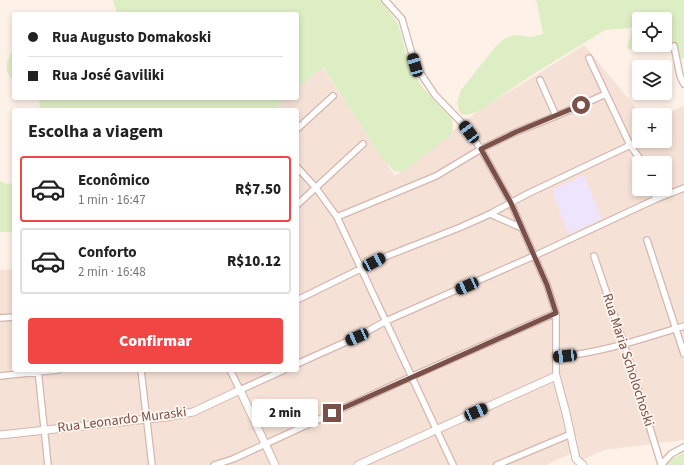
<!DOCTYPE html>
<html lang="pt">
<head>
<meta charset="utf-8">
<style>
  :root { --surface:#fff; --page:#f2f2f2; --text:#222; --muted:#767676; --line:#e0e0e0; --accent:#f14744 }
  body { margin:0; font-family:"Source Sans 3",sans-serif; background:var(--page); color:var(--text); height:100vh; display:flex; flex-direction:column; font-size:15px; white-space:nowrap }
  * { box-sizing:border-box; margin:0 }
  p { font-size:13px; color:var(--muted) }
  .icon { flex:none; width:22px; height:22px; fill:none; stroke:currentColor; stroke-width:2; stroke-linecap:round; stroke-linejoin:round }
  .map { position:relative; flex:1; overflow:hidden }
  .drawer { position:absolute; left:12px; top:108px; width:287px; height:264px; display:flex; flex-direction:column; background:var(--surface); border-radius:4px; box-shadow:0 2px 6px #0003 }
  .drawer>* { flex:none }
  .guide { position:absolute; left:12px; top:12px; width:287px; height:88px; border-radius:4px; box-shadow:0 2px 6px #0003; display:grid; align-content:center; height:88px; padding:0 16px; background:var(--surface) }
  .buttons { position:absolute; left:632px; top:12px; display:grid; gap:8px }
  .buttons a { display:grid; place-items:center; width:40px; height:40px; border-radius:4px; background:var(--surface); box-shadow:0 2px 6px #0003; font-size:20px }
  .end { position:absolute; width:18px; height:18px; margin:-9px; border:5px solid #7b5049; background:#fff; box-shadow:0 0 0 2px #fff }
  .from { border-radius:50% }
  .bubble { position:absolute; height:28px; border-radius:4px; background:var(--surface); box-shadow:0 2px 6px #0003; font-size:13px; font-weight:800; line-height:28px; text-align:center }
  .car { position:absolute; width:12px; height:24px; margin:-12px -6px; border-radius:5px; box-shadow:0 0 3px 1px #0007; background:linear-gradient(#222 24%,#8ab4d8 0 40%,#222 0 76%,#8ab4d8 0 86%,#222 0) }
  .guide b { display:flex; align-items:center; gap:14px; height:38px; font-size:15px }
  .guide b+b { border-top:1px solid var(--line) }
  .guide i { width:10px; height:10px; background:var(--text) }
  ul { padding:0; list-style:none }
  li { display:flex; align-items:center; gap:12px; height:66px; margin:0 8px 6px; padding:0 8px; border:2px solid var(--line); border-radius:4px }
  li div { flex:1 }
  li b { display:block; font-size:15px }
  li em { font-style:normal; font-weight:800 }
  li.current { border-color:var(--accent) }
  li>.icon { width:36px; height:36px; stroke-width:1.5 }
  h2 { padding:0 16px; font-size:18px; line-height:48px }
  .button { display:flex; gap:8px; margin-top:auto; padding:8px 16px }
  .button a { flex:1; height:46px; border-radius:4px; background:var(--accent); color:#fff; font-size:16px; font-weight:800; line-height:46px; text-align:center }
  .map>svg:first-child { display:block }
  .residential { fill:#f6e1d6; fill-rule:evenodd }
  .education { fill:#eee4fb }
  .green { fill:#deeec4; fill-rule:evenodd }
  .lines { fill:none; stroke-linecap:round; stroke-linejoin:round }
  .minor-casing { stroke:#d4b7af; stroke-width:8 }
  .tertiary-casing { stroke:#d4b7af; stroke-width:9 }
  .minor { stroke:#fff; stroke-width:5.5 }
  .tertiary { stroke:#fff; stroke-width:7 }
  .route { stroke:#7b5049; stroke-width:5 }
  .labels { text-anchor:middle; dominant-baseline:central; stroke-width:3.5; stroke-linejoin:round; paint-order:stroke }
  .street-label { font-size:14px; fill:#7b5049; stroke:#fff6f0 }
</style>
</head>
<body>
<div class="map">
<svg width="684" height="465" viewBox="0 0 684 465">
  <rect width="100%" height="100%" fill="#fef1e8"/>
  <path class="residential" d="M584,45l58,70h-3v26h26l-1,-26 20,-9v334l-80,10 -22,10 -8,-8 -28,13h-546v-195l14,-1v101h283v-260h-28l13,-12h15v-13l23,-21 75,112 82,-64zM639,163h26v26h-26z"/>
  <path class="education" d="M584,175l18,44 -34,15 -16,-44z"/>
  <path class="green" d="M113,0h267c6,8 14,16 18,25 6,14 7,31 14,45 9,18 25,33 39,48 3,6 2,12 -1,18l-42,32 -7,4 -7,-1 -11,-12 -60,-92 -26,22v-75h-180z
    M535,0h149v59l-19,-8 -37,-2 -1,-3 2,-5 3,-13 -27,2 -73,45 -53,36 -12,4 -6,-1 -2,-3 -2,-8 4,-13 35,-44 8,-7 11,-4 16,2 12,-3 -6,-31zM639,19h26v26h-26z
    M14,50v31c-11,-9 -8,-22 0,-31z
    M39,98h247l-13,12h-233z
    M0,181l6,3 8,-1v49h-14z
    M684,453v12h-21l6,-5z"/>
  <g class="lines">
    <g class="minor-casing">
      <path id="minor" d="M385,0l17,19 13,46 20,30 27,28 19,26 30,54 36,82 9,28v63
        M674,46l6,30 4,8
        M589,58l41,87 13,18
        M540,80l16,36
        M297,129l36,-33
        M297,167l19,21 21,29 116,248
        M652,189l4,10
        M297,205l66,-61
        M490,214l32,14
        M337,217l99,-41 45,-27 35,-17 40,-16 50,-22
        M647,240l37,114
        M594,256l30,88 37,120
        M297,300l90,-44 74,-29 29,-13 37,-20 112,-53
        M0,318l14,-1
        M556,357c44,-4 86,-18 128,-31
        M297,364l60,-27 29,-16 148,-65 122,-57 28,-11
        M38,370l10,95
        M141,370l11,95
        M230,370l10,20 44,-20
        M0,376l58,-6
        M214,465l19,-6 180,-83 143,-63
        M497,465l74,-31
        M661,465l10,-11 13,-7"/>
    </g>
    <g class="tertiary-casing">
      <path id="tertiary" d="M0,435l166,-18 27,-5 47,-22 35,75
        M358,465l198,-89 10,37 10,46 7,6"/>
    </g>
    <use href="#minor" class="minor"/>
    <use href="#tertiary" class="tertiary"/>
  </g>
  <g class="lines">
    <path class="route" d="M332,413l224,-100 -9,-28 -36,-82 -30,-54 35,-17 65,-27"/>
  </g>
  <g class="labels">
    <g class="street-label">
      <text transform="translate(628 360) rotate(72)">Rua Maria Scholochoski</text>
      <text transform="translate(122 420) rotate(-7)">Rua Leonardo Muraski</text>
    </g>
  </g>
</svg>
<div class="buttons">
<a><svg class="icon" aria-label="locate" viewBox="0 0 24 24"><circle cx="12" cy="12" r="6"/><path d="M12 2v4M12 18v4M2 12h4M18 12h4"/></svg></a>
<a><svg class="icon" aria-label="layers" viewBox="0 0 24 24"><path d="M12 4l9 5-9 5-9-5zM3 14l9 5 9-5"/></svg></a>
<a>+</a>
<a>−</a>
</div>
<i class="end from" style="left:581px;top:105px"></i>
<i class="end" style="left:332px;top:413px"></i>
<div class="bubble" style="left:252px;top:399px;width:66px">2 min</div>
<i class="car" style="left:415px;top:65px;rotate:344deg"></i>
<i class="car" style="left:469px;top:132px;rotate:323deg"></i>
<i class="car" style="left:374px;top:262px;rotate:62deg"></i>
<i class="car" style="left:467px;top:286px;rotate:246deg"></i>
<i class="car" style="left:357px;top:337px;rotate:246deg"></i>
<i class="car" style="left:565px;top:356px;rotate:264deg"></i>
<i class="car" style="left:476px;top:412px;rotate:66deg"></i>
<div class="guide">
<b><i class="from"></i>Rua Augusto Domakoski</b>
<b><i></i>Rua José Gaviliki</b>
</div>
<section class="drawer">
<h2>Escolha a viagem</h2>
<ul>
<li class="current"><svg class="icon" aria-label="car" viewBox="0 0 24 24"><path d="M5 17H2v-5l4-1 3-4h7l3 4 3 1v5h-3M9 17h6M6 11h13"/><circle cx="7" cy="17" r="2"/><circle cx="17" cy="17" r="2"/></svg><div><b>Econômico</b><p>1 min · 16:47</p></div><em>R$7.50</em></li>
<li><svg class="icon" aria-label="car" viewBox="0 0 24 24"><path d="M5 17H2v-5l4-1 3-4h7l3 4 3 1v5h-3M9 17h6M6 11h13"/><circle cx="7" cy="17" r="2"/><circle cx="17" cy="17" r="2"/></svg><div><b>Conforto</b><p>2 min · 16:48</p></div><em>R$10.12</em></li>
</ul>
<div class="button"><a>Confirmar</a></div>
</section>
</div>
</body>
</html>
